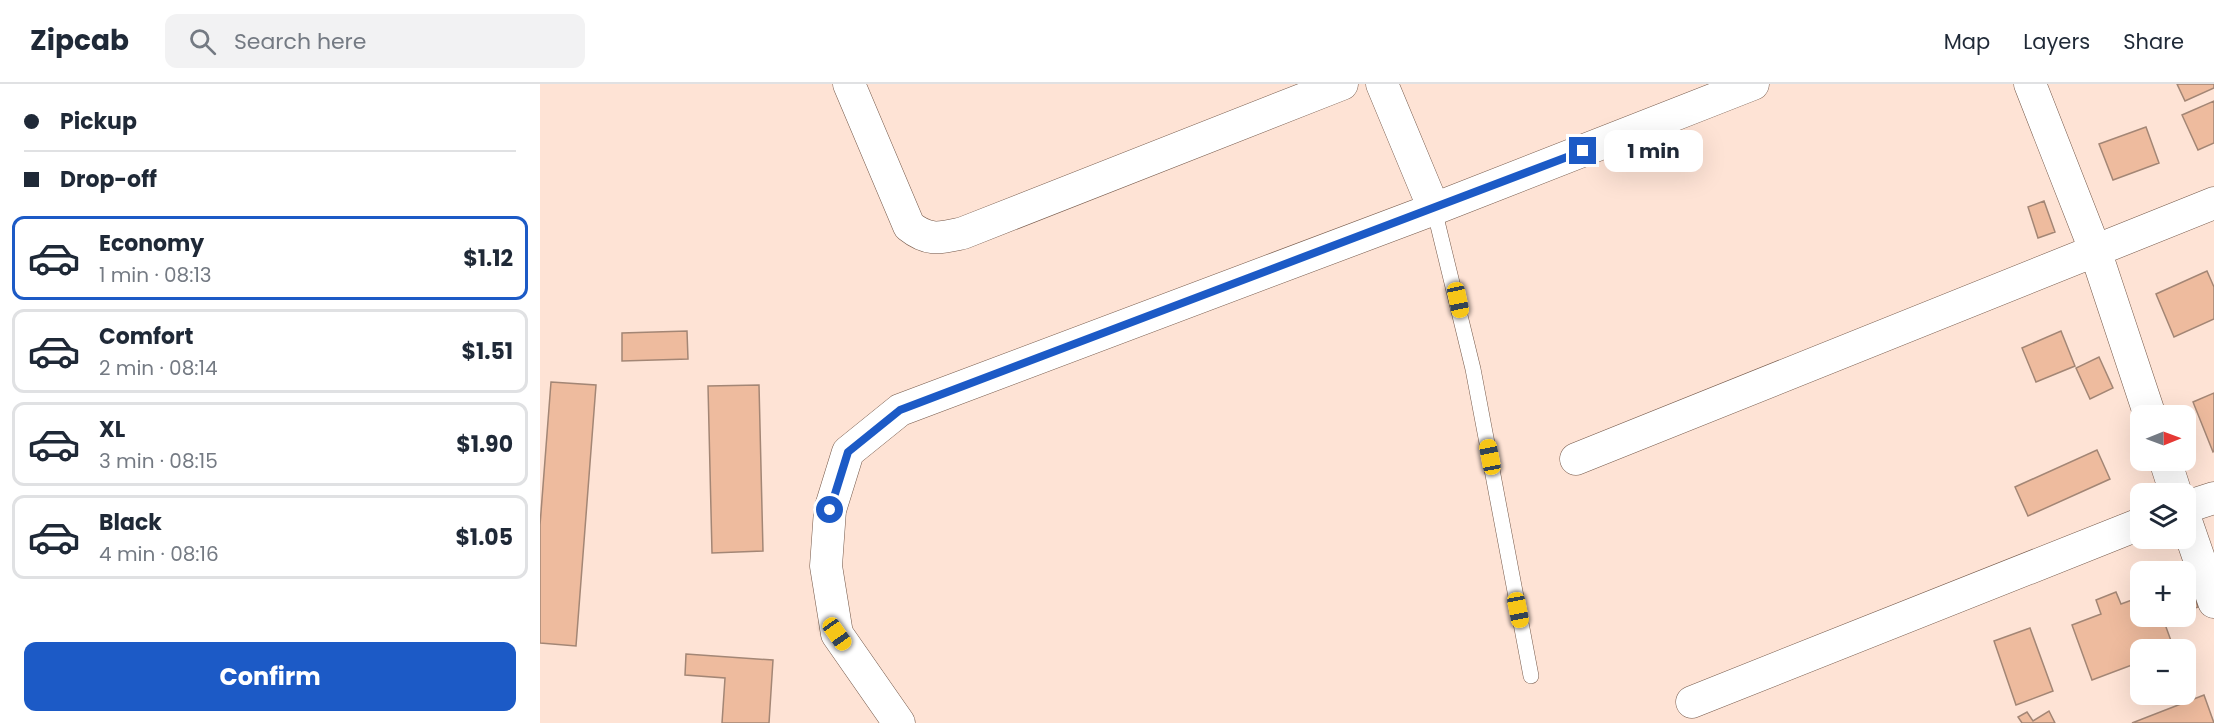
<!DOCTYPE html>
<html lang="en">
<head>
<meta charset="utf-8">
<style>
  :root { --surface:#fff; --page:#f2f2f3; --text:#1f2937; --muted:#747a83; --line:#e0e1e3; --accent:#1c5ac6 }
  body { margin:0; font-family:Poppins,sans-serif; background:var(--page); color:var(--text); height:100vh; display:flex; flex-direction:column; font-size:22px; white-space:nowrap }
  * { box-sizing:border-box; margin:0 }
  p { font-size:20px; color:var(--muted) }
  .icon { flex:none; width:33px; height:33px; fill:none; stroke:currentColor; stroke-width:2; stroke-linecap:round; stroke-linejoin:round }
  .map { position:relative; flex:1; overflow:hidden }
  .details { display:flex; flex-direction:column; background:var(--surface); width:540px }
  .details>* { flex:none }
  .banner { display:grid; align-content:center; height:132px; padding:0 24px; background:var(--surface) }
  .needle { width:39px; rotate:89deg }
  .buttons { position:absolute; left:1590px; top:321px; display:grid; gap:12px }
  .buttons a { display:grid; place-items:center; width:66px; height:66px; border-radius:12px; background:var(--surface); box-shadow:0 6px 24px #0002; font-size:30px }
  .end { position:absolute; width:27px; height:27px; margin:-14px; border:8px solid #1c5ac6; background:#fff; box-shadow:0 0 0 3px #fff }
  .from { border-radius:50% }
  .bubble { position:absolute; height:42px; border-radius:12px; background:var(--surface); box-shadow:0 6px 24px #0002; font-size:20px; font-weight:700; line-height:42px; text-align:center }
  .car { position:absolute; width:18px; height:36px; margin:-18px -9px; border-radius:8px; box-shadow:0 0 4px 2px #0007; background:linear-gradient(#f5c518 24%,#345 0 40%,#f5c518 0 76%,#345 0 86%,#f5c518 0) }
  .banner b { display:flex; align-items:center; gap:21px; height:57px; font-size:22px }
  .banner b+b { border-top:2px solid var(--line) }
  .banner i { width:15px; height:15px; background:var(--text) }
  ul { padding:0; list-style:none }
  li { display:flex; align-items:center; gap:18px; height:84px; margin:0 12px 9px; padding:0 12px; border:3px solid var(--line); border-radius:12px }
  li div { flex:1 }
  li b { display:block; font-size:22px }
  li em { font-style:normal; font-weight:700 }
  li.active { border-color:var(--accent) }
  li>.icon { width:54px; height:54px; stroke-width:1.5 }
  .button { display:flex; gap:12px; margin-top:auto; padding:12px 24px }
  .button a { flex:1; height:69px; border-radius:12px; background:var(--accent); color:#fff; font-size:24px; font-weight:700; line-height:69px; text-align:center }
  header { display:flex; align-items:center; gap:36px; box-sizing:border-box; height:84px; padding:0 30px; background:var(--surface); border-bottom:2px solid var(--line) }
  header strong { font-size:28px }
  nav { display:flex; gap:33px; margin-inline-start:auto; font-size:21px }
  .search { width:420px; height:54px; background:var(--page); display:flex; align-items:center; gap:15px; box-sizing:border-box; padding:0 21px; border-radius:12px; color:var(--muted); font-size:22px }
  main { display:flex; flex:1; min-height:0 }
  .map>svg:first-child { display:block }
  .building { fill:#eebb9e; stroke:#a38675; stroke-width:1.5 }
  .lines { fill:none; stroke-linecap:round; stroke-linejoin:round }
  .service-casing { stroke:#745849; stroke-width:16 }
  .minor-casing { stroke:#745849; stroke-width:33 }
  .service { stroke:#fff; stroke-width:15 }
  .minor { stroke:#fff; stroke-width:32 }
  .route { stroke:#1c5ac6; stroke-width:8 }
</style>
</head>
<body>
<header>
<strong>Zipcab</strong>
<div class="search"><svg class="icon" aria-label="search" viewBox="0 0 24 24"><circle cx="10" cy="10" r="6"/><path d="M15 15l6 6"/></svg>Search here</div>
<nav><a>Map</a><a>Layers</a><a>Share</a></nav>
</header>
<main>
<section class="details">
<div class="banner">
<b><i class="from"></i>Pickup</b>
<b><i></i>Drop-off</b>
</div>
<ul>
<li class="active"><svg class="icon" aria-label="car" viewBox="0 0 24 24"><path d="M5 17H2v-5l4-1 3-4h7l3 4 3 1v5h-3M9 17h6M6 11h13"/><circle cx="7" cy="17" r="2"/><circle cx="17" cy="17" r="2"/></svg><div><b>Economy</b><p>1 min · 08:13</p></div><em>$1.12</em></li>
<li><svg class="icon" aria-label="car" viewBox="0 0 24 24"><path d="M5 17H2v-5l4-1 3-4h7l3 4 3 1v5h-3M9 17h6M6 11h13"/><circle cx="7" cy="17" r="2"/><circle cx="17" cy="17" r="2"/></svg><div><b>Comfort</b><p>2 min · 08:14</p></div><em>$1.51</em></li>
<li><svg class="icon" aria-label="car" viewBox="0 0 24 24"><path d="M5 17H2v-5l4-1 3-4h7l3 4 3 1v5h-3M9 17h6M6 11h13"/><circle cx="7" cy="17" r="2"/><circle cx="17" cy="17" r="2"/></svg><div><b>XL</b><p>3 min · 08:15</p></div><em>$1.90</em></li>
<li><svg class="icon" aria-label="car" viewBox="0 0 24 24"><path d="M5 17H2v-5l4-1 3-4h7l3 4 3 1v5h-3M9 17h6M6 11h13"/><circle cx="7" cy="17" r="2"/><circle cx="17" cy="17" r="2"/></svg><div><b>Black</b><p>4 min · 08:16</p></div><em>$1.05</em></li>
</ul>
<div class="button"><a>Confirm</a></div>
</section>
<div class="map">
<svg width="1674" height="639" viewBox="0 0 1674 639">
  <rect width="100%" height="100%" fill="#fee3d5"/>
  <path class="building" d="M1637,0h37v4l-29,13z
    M1674,17v42l-16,7 -16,-35z
    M1606,43l13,36 -46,17 -14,-36z
    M1504,117l11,31 -17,6 -10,-31z
    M1667,187l7,16v32l-40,18 -18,-43z
    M147,247l1,28 -66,2v-28z
    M1521,247l14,35 -39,16 -14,-34z
    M1559,273l14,31 -23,11 -14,-31z
    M11,298l45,3 -20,261 -36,-3v-118z
    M219,301l4,166 -51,2 -4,-167z
    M1674,309v58l-1,1 -20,-50z
    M1557,366l13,29 -82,37 -13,-29z
    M1649,496l9,27 -12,4v-30z
    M1576,508l5,12 19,-7v19h22l12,33 -34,1v12l-48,18 -20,-55 29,-11 -5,-14z
    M1490,544l23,63 -37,14 -22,-64z
    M146,570l87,6 -4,63h-47l3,-45 -40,-3z
    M1664,611l10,28h-82z
    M1509,627l6,12h-33l-4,-6 9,-5 6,9z"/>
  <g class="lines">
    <g class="service-casing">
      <path id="service" d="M894,125l39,160 58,307"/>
    </g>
    <g class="minor-casing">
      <path id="minor" d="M309,0l60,142c20,16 31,12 54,7l379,-149
        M842,0l52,125
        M1490,0l65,166 55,166
        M1036,375l638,-256
        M1625,376l11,34
        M1646,423l28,-9
        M1646,437l28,81
        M1152,618l448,-178
        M359,639l-62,-89 -11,-68 4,-56 18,-58 52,-42 534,-201 319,-125"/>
    </g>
    <use href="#service" class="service"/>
    <use href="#minor" class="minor"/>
  </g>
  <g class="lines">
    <path class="route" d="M290,426l18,-58 52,-42 683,-259"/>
  </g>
</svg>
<div class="buttons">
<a><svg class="needle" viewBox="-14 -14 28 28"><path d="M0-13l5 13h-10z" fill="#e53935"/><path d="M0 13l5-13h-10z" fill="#747a83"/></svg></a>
<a><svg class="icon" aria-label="layers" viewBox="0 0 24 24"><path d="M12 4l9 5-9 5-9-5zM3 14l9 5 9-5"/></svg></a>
<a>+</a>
<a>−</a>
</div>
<i class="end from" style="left:290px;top:426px"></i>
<i class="end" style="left:1043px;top:67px"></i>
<div class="bubble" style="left:1064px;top:46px;width:99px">1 min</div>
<i class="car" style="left:918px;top:216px;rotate:168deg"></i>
<i class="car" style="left:950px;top:373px;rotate:349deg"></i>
<i class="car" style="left:978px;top:526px;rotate:169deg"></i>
<i class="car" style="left:297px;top:550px;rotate:145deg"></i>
</div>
</main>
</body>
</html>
